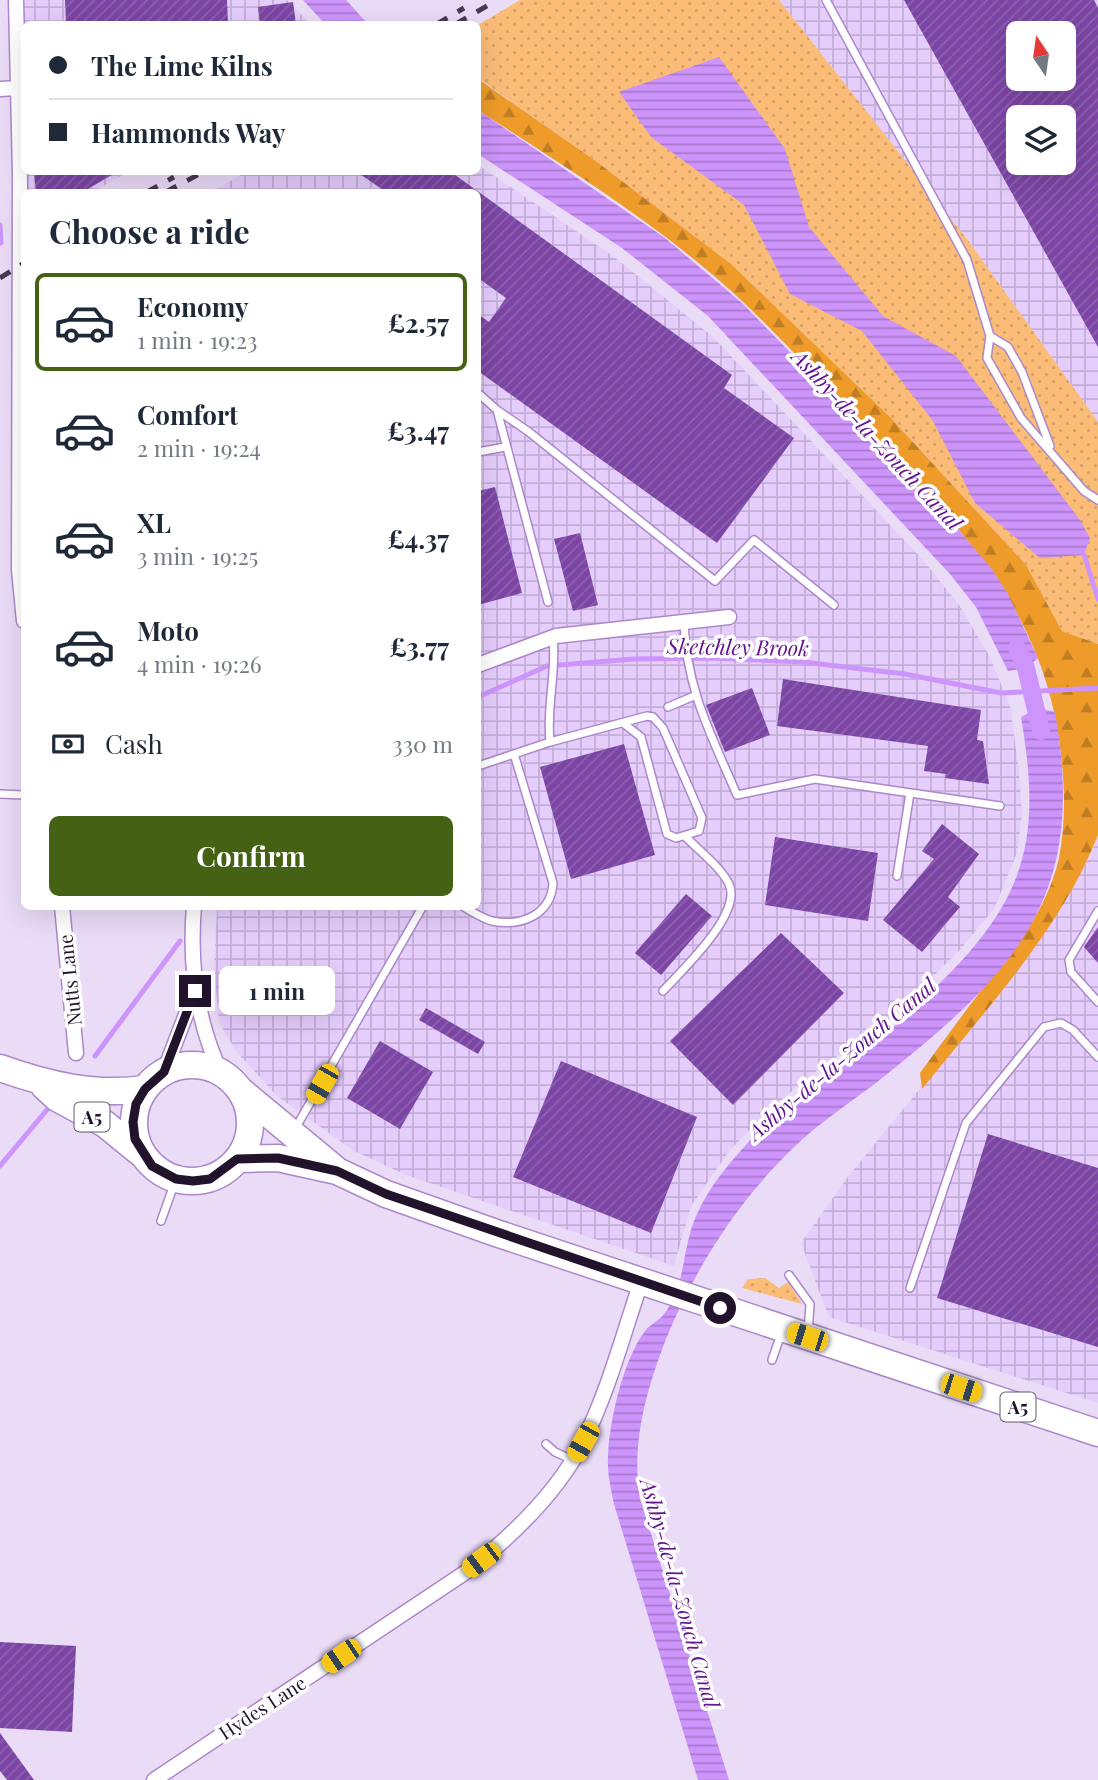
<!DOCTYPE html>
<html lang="en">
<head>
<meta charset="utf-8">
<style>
  :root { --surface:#fff; --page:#f6f6f7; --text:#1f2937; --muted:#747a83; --line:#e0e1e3; --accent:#446114 }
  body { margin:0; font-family:"Playfair Display",serif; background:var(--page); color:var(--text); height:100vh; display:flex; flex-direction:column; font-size:26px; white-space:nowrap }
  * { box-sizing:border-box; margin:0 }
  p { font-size:23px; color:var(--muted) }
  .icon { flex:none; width:38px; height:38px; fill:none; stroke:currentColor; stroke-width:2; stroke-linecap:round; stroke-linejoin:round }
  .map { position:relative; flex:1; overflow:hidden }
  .panel { position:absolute; left:21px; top:189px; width:460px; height:721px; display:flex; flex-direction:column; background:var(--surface); border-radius:10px; box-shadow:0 7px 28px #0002 }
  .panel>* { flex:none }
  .top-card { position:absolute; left:21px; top:21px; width:460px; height:154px; border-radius:10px; box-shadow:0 7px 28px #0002; display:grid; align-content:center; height:154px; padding:0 28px; background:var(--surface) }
  .needle { width:46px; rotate:347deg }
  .fabs { position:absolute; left:1006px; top:21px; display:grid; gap:14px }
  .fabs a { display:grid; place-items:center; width:70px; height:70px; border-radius:10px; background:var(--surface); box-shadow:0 7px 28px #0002; font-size:35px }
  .end { position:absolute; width:32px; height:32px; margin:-16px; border:9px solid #21132c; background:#fff; box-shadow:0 0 0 4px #fff }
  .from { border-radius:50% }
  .bubble { position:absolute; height:49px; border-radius:10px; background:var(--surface); box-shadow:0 7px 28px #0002; font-size:23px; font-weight:700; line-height:49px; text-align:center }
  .car { position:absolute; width:21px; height:42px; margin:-21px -10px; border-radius:9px; box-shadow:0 0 5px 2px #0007; background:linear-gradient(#f5c518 24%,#345 0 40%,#f5c518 0 76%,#345 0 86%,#f5c518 0) }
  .top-card b { display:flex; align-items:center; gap:24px; height:66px; font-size:26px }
  .top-card b+b { border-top:2px solid var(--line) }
  .top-card i { width:18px; height:18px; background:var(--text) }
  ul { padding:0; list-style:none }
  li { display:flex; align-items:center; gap:21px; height:98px; margin:0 14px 10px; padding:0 14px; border:4px solid transparent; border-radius:10px }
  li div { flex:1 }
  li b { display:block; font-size:26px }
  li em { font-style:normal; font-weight:700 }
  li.selected { border-color:var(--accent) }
  li>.icon { width:63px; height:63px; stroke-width:1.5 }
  h2 { padding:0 28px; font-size:32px; line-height:84px }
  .pay { display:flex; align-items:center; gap:18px; height:77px; padding:0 28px; font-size:26px }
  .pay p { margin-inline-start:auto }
  .action { display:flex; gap:14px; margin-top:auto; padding:14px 28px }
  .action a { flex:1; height:80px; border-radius:10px; background:var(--accent); color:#fff; font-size:28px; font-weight:700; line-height:80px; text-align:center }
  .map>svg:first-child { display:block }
  .industrial { fill:url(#industrial-grid); fill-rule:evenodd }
  .grass { fill:url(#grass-dots) }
  .forest { fill:url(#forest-firs) }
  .water { fill:url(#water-rules) }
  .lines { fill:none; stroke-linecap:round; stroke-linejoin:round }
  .stream { stroke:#cd95fc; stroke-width:5 }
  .canal { stroke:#cd95fc; stroke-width:18 }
  .building { fill:url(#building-hatch); fill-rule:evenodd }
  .lane-casing { stroke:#ac88cb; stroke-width:10 }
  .street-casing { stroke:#ac88cb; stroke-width:17 }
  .highway-casing { stroke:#ac88cb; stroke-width:29 }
  .lane { stroke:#fff; stroke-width:7 }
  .street { stroke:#fff; stroke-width:14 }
  .highway { stroke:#fff; stroke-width:26 }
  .rail { stroke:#473952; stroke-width:5; stroke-dasharray:12 12; stroke-linecap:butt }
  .route { stroke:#21132c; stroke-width:9 }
  .labels { text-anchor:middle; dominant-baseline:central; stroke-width:7; stroke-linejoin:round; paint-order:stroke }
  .shield { fill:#fff; stroke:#645a6b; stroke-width:2 }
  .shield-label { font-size:18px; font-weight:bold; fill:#21132c }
  .street-label { font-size:19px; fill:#21132c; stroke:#fff }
  .water-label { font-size:21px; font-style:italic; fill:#63158f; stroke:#fff }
</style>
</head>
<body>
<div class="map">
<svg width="1098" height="1780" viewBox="0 0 1098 1780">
  <defs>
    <pattern id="industrial-grid" width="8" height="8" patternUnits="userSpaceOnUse" patternTransform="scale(1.75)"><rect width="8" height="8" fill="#e5cdfc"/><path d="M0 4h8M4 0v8" fill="none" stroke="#c4afd8"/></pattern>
    <pattern id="grass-dots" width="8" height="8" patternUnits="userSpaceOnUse" patternTransform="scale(1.75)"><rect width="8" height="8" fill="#fabc77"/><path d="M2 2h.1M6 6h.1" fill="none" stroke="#d6a167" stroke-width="1.8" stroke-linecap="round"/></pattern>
    <pattern id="forest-firs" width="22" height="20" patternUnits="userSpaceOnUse" patternTransform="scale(1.75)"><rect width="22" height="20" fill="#ee9b29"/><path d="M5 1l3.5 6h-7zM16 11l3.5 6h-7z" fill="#c07d23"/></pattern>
    <pattern id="water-rules" width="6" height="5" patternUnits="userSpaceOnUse" patternTransform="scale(1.75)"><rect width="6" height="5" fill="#cd95fc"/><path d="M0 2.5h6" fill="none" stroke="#a678cc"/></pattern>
    <pattern id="building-hatch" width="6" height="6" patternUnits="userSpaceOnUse" patternTransform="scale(1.75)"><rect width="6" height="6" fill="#7c45a5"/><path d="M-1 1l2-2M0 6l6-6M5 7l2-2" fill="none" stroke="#8c62ac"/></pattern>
  </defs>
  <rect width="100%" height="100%" fill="#eadbf7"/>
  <path class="industrial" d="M16,0h271l23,24h-286v148h104l-35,20h-69z
    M779,0h319v422l-128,-179zM1018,33h46v46h-46zM1018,117h46v46h-46z
    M478,165l135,91 100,81 210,223 36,45 30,50 21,51 9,65 3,45 -5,37 -23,56 -36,43 -68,67 -82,58 -46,40 -32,33 -39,56 -17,60 -268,-91 -52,-24 -77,-55 -41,-45 -17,-29 -5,-54 3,-61 261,-1v-714h-267l35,-20h232z
    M1098,835v568l-269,-86 -28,-74 46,-65 185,-227 58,-95z"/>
  <path class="grass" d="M520,0h259l191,243 128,179v222l-36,-13 -36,-66 -137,-149 -158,-152 -138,-105 -115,-81v-53z
    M765,1278l14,10 9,-6 14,22 -60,-16 6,-9z"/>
  <path class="forest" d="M478,79l115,80 138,105 158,152 137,149 36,66 36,13v191c-37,95 -113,175 -176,254l-2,-16c20,-27 39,-54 60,-81 33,-41 67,-81 79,-134 6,-31 6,-64 3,-94 -13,-151 -101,-236 -200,-339 -52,-54 -103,-113 -161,-160 -69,-57 -148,-106 -223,-155z"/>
  <path class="water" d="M303,0h43l22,24h-43z
    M719,57l66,92 24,78 74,89 73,40 124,164 10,18 -6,17 -44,3 -65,-55 -42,-82 -71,-90 -72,-37 -46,-89 -93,-68 -32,-45z
    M478,110l187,128 77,65 180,184 70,82 17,27 29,62 -12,10 -18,3 -32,-64 -26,-33 -242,-258 -86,-68 -144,-94z
    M1038,708l17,4c32,181 -34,255 -169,363 -30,24 -64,45 -92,72 -56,54 -99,121 -128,192 -20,52 -35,105 -26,160l89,281h-31l-84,-276c-3,-15 -7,-31 -6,-47 1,-35 15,-97 37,-126 5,-7 14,-10 19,-17 20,-26 18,-55 27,-84 10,-32 32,-60 54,-84 41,-47 96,-77 144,-115 19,-16 36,-34 54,-51 86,-85 98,-146 78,-263z"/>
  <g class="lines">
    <path class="stream" d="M0,225l1,18
      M1084,555l14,44
      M478,697l69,-31 86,-7 79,-1 91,4 102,12 96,19 97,-5
      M95,1056l85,-115
      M0,1166l51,-61"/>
    <path class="canal" d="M1017,648l9,20 15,63"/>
  </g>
  <path class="building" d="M65,0h162l1,22 -162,2z
    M904,0h190l4,8v339zM1018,33h46v46h-46zM1018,117h46v46h-46z
    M293,2l3,22h-36l-2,-17z
    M34,172h83l-31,18 -36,2h-14z
    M357,172h94l281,203 -8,13 70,50 -77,105 -239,-172v-57l11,8 17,-24 -28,-20v-86h-92z
    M495,487l27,106 -44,12v-114z
    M580,533l18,72 -25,6 -19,-72z
    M783,679l198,31 -4,30 6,1 6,43 -44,-6 1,-4 -22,-3 4,-25 -151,-20z
    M752,688l18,47 -45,17 -19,-47z
    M624,744l31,111 -84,24 -31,-112z
    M942,824l37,30 -31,43 12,10 -38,45 -39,-32 51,-61 -12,-8z
    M775,837l103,16 -10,68 -103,-16z
    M686,894l26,22 -51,59 -26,-22z
    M1098,927v36l-14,-16z
    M781,933l63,60 -111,112 -63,-64z
    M426,1008l59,34 -7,12 -59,-34z
    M380,1041l53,31 -33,57 -53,-31z
    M561,1061l136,56 -46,116 -138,-56z
    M988,1134l110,34v179l-161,-49z
    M0,1642l76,4 -4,86 -72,-4z
    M0,1733l34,47h-27l-7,-9z"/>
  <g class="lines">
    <g class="lane-casing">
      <path id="lane" d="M826,0l141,260 23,76 -3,22 34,60 63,73 14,9
        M990,336l18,11 14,25 28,74
        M478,393l19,17 51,192
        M497,410l32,22 186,149 39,-41 80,65
        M478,452l27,-5
        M684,622c2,66 27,113 53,173l78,-16 185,27
        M668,707l26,-11
        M550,742c-4,-35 7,-70 3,-105
        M478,766l72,-24 97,-26 6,1 10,11 39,90 -3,13 -23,7 -9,-4 -26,-97 -18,-14
        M0,794l24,1
        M897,876l13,-83
        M462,906c9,5 19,12 30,15 29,6 59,-6 61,-38l-39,-129
        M1098,911l-29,49 2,12 27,30
        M663,991c18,-20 80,-77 66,-107 -8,-17 -31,-34 -44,-48
        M295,1129l128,-223
        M161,1221l15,-42
        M789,1275l21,29 -2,29
        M910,1288l56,-165 78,-96 17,-4 12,7 25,27
        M772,1360l9,-26
        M546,1444l9,8 18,8"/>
    </g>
    <g class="street-casing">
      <path id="street" d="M16,0l4,174 -1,396 5,51
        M0,89l18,-1
        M478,665l78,-29 173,-19
        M62,906l14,147
        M194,906c-5,59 2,114 27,167
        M164,1072l31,-81
        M154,1780l312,-208c45,-35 91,-78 117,-130 25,-50 40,-107 58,-160"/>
    </g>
    <g class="highway-casing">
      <path id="highway" d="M134 1123a58 58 0 1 1 116 0a58 58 0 1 1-116 0Z
        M0,1068c48,17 94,28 145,21
        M44,1086l13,12 48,26 38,31
        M241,1091l94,78
        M238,1159l40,-1 59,13 49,23 110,39 602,200"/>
    </g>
    <use href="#lane" class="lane"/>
    <use href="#street" class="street"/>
    <use href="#highway" class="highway"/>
    <path class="rail" d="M437,24l27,-16
      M456,24l41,-24
      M147,192l27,-15
      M166,192l37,-20
      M0,278l24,-15"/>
  </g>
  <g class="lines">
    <path class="route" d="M195,991l-31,81 -19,17 -9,15 -3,18 2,17 17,27 24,13 17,2 17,-2 27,-20 41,-1 59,13 49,23 334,114"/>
  </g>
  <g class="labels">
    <g class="shield">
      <rect x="74.5" y="1102.5" width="35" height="29" rx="5"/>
      <rect x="1000.5" y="1392.5" width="35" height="29" rx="5"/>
    </g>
    <g class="shield-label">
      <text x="92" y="1117">A5</text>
      <text x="1018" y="1407">A5</text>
    </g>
    <g class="street-label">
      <text transform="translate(69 980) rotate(-96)">Nutts Lane</text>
      <text transform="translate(262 1707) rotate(-33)">Hydes Lane</text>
    </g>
    <g class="water-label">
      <text transform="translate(878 439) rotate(47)">Ashby-de-la-Zouch Canal</text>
      <text transform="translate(738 646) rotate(1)">Sketchley Brook</text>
      <text transform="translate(841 1058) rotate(-40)">Ashby-de-la-Zouch Canal</text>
      <text transform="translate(681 1593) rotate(74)">Ashby-de-la-Zouch Canal</text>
    </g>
  </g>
</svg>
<div class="fabs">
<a><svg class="needle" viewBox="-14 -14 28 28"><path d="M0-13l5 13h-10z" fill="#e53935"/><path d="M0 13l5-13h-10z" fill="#747a83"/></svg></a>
<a><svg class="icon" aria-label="layers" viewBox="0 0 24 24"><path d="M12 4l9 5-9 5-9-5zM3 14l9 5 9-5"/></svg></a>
</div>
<i class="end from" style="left:720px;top:1308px"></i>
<i class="end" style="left:195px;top:991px"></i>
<div class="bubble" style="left:219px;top:966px;width:116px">1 min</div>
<i class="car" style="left:322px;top:1084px;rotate:210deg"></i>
<i class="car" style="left:807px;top:1337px;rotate:288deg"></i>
<i class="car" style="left:961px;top:1388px;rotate:108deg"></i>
<i class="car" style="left:583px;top:1442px;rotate:209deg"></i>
<i class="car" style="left:481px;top:1560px;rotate:233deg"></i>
<i class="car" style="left:341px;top:1656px;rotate:236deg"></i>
<div class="top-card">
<b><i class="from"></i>The Lime Kilns</b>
<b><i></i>Hammonds Way</b>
</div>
<section class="panel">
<h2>Choose a ride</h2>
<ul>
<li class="selected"><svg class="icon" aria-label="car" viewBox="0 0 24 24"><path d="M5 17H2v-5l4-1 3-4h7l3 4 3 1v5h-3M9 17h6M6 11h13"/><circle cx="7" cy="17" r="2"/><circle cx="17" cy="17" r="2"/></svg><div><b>Economy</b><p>1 min · 19:23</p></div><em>£2.57</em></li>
<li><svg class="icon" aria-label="car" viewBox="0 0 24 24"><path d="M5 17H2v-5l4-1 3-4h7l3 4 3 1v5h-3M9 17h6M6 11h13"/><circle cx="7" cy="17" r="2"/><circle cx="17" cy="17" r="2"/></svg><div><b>Comfort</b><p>2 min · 19:24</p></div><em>£3.47</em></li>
<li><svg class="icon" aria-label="car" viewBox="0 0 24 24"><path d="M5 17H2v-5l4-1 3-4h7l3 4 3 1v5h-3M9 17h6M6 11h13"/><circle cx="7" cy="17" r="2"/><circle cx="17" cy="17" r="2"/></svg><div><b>XL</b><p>3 min · 19:25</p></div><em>£4.37</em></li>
<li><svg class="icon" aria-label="car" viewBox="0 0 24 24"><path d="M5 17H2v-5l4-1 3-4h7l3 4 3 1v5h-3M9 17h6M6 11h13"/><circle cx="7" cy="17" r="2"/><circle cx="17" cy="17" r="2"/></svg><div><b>Moto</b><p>4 min · 19:26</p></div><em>£3.77</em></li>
</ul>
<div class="pay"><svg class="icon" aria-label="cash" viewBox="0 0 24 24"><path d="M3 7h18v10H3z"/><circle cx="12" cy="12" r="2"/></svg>Cash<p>330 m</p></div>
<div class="action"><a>Confirm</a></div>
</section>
</div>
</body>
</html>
